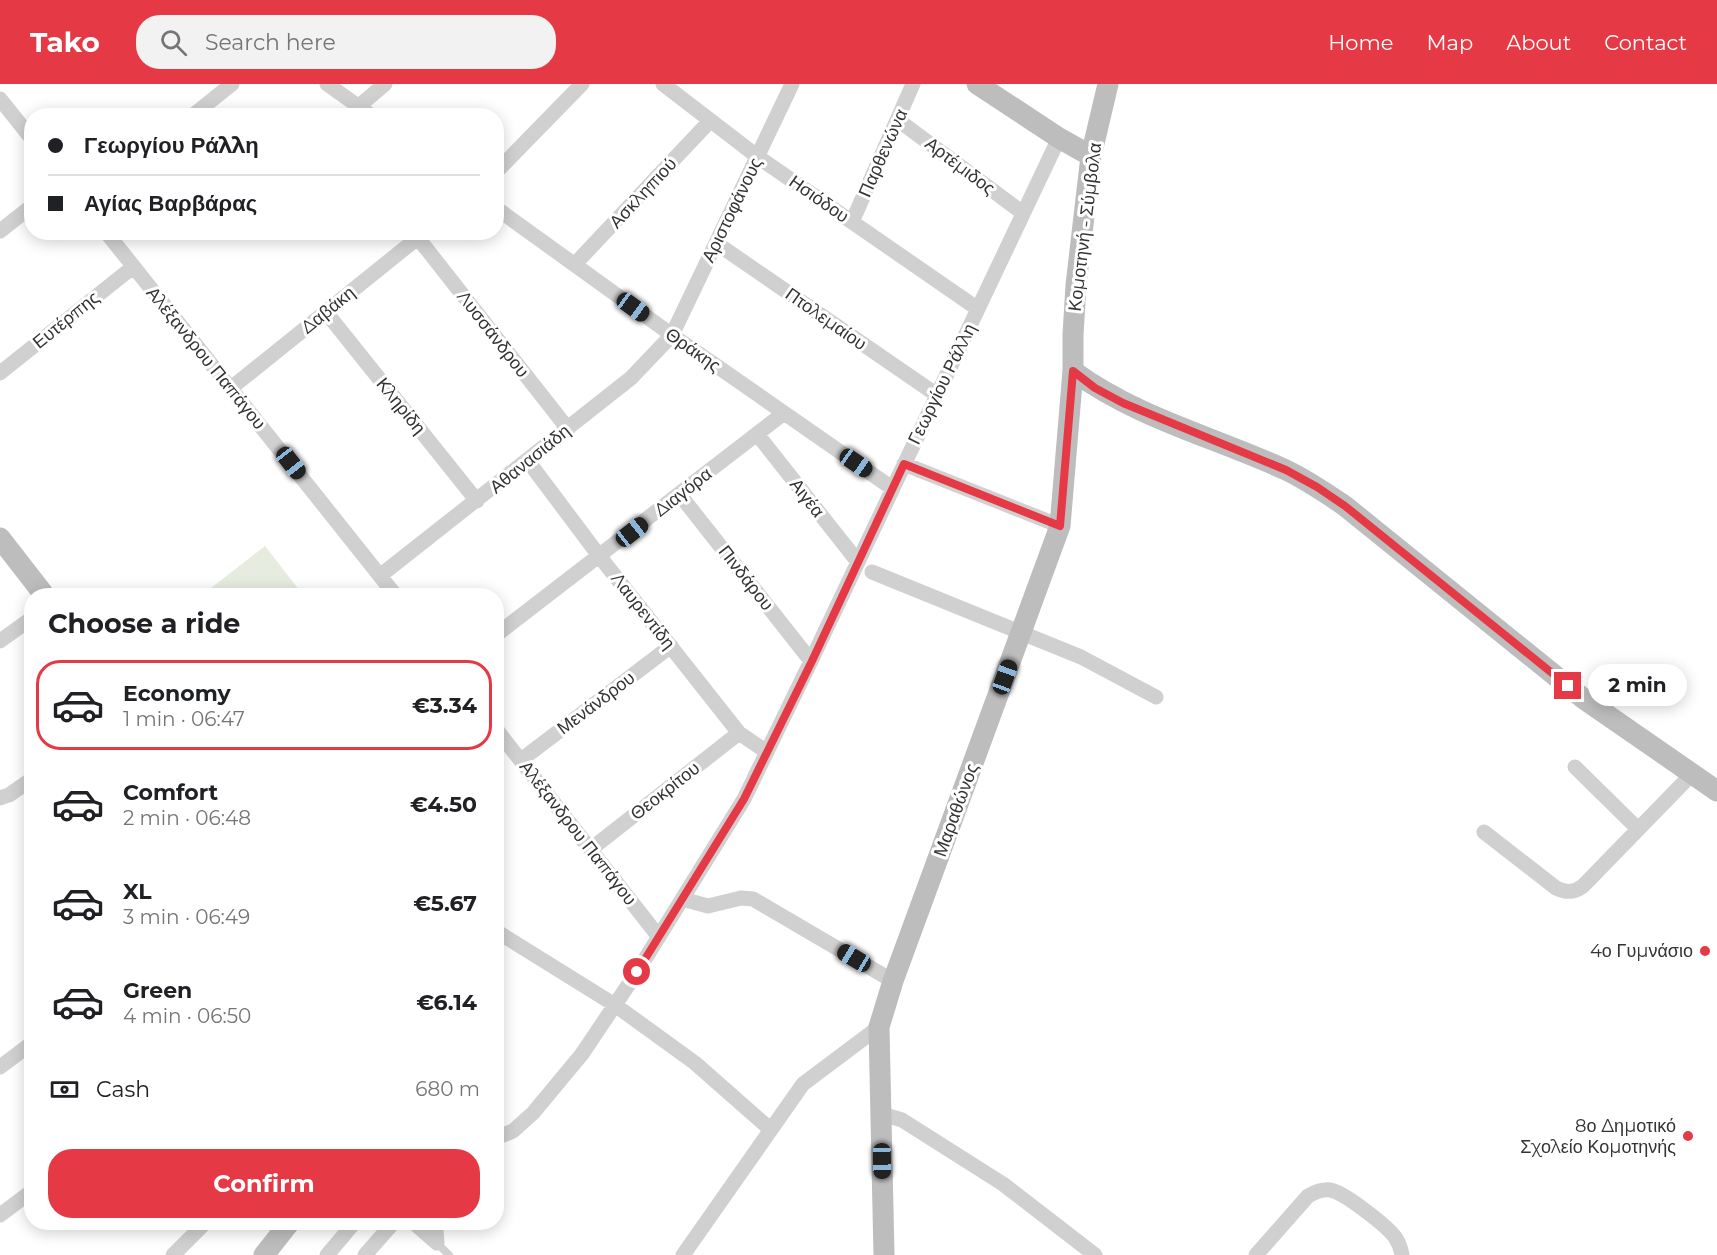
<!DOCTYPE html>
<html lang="en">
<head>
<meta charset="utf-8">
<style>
  :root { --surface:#fff; --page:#f2f2f2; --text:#202124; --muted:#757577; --line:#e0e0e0; --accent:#e63946 }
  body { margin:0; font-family:Montserrat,sans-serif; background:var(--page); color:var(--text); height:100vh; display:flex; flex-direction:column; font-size:22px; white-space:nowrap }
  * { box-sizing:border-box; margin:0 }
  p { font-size:20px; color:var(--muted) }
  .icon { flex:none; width:33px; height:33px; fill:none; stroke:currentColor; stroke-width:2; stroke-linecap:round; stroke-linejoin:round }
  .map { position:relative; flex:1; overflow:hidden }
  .side { position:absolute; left:24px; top:504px; width:480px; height:642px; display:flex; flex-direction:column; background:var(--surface); border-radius:24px; box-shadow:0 3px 15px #0003 }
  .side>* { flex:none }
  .banner { position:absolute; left:24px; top:24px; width:480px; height:132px; border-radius:24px; box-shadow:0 3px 15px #0003; display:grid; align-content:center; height:132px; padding:0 24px; background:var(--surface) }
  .end { position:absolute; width:27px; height:27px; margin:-14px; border:8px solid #e63946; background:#fff; box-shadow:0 0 0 3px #fff }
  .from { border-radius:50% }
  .bubble { position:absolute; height:42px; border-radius:21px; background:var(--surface); box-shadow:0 3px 15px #0003; font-size:20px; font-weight:700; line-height:42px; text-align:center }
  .car { position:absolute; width:18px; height:36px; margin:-18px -9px; border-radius:8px; box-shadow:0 0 4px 2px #0007; background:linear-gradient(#222 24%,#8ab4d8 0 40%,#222 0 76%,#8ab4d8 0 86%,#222 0) }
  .banner b { display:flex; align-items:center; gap:21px; height:57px; font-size:22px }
  .banner b+b { border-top:2px solid var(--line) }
  .banner i { width:15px; height:15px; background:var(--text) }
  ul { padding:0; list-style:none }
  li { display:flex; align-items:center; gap:18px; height:90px; margin:0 12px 9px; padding:0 12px; border:3px solid transparent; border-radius:24px }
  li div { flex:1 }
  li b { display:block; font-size:22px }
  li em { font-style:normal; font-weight:700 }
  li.selected { border-color:var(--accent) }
  li>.icon { width:54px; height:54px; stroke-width:1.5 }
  h2 { padding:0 24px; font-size:27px; line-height:72px }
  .pay { display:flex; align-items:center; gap:15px; height:66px; padding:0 24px; font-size:22px }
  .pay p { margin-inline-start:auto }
  .primary-button { display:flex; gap:12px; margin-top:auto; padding:12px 24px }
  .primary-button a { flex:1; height:69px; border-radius:24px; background:var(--accent); color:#fff; font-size:24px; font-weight:700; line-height:69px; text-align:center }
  header { display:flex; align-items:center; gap:36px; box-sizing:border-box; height:84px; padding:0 30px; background:var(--accent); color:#fff }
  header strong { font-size:28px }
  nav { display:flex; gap:33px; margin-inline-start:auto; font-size:21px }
  .search { width:420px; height:54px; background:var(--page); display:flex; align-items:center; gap:15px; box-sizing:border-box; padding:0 21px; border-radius:24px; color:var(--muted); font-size:22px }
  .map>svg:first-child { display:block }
  .green { fill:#e6ecdf }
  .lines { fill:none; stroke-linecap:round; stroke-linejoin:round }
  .lane { stroke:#d0d0d0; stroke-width:8 }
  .street { stroke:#d0d0d0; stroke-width:15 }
  .secondary { stroke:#bdbdbd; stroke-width:21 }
  .route { stroke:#e63946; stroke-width:8 }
  .poi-dot { fill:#e63946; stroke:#fff; stroke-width:2 }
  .labels { text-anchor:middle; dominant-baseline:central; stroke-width:6; stroke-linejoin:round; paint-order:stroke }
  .street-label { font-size:18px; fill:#333; stroke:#fff }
  .poi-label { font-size:18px; fill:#333; stroke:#fff; text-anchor:end }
</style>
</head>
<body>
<header>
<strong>Tako</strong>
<div class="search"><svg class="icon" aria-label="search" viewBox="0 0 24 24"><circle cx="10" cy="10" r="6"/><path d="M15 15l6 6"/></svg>Search here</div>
<nav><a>Home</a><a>Map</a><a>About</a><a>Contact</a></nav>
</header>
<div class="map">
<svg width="1717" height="1171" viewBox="0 0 1717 1171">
  <rect width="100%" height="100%" fill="#fff"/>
  <path class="green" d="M265,462l38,49h-101z"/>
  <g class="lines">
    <path class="lane" d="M437,1159l12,12"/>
    <path class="street" d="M327,0l45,32
      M663,0l95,73 220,152
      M0,15l32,40
      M359,22l26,-22
      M192,32l40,-32
      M898,36l125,93
      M496,88l86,-88
      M496,124l176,127 220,153
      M852,138l61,-138
      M0,147l32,-25
      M106,148l290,364
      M418,154l150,191
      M716,159l221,152
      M575,180l135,-143
      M325,227l152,190
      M0,289l133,-106
      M231,304l194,-156
      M757,350l101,128
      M528,377l72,96 139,176 28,19
      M904,380l156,62
      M680,411l131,166
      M872,488l209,85 75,40
      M381,491l250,-197 41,-43 120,-251
      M496,551l288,-222
      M0,557l32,-23
      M496,645l163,208
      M521,676l150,-114
      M1575,683l63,62
      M0,714l9,-3 23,-16
      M1484,748l72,56c10,5 18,5 27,-2l109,-112
      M591,765l148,-116
      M682,815l26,7 33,-8 12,1 140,82
      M496,847l119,74 80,58 75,66
      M0,983l32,-24
      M882,1030l20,6 101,64 92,71
      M496,1054l17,-7 20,-18 49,-59 55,-82 107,-173 67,-138 248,-523
      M0,1131l32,-24
      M413,1138l24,21
      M437,1159l-1,-13 2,-8
      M173,1171l33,-33
      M327,1171l28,-33
      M365,1171l29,-33
      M683,1171l120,-171 76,-57
      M1256,1171l52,-59c7,-4 14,-7 22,-6 14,2 57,36 65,47 4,6 6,12 7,18"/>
    <path class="secondary" d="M977,0l82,54 32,18
      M1073,287c64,47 141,66 213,99 21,10 40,23 59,36l239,193 133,92
      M0,454l45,58
      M264,1171l26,-33
      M884,1171l-5,-228 14,-46 167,-455 13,-155v-36l3,-50 15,-129 17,-72"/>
  </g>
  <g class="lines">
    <path class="route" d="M637,888l107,-173 68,-138 92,-197 156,62 13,-155 22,17 28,15 163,67 31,17 28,19 223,180"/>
  </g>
  <g class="poi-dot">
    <circle cx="1705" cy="867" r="6"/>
    <circle cx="1688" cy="1052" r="6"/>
  </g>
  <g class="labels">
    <g class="street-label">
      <text transform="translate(883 69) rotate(-66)">Παρθενώνα</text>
      <text transform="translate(960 82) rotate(37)">Αρτέμιδος</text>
      <text transform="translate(643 109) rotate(-47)">Ασκληπιού</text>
      <text transform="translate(819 115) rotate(35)">Ησιόδου</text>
      <text transform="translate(732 126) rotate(-64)">Αριστοφάνους</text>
      <text transform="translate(1085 143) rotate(-83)">Κομοτηνή - Σύμβολα</text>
      <text transform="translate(328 226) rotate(-39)">Δαβάκη</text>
      <text transform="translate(826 235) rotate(35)">Πτολεμαίου</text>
      <text transform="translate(66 236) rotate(-39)">Ευτέρπης</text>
      <text transform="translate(493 250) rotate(52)">Λυσσάνδρου</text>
      <text transform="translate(693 266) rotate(35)">Θράκης</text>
      <text transform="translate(206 274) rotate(51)">Αλέξανδρου Παπάγου</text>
      <text transform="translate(942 300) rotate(-64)">Γεωργίου Ράλλη</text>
      <text transform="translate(401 322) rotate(51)">Κληρίδη</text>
      <text transform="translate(530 375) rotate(-39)">Αθανασιάδη</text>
      <text transform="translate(683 408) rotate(-38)">Διαγόρα</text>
      <text transform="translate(807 414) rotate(52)">Αιγέα</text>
      <text transform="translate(746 494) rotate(52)">Πινδάρου</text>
      <text transform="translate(643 527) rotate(52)">Λαυρεντίδη</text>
      <text transform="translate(596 619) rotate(-37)">Μενάνδρου</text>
      <text transform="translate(665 707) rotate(-38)">Θεοκρίτου</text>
      <text transform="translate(956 726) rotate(-70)">Μαραθώνος</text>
      <text transform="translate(578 749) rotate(52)">Αλέξανδρου Παπάγου</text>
    </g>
    <g class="poi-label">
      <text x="1693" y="867">4ο Γυμνάσιο</text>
      <text x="1676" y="1042">8ο Δημοτικό<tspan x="1676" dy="21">Σχολείο Κομοτηνής</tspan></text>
    </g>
  </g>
</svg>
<i class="end from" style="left:637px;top:888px"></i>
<i class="end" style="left:1568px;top:602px"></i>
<div class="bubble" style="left:1588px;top:580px;width:99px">2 min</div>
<i class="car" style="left:633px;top:223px;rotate:126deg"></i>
<i class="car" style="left:291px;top:379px;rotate:142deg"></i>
<i class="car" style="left:856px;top:379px;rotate:125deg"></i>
<i class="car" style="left:632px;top:448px;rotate:52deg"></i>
<i class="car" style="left:1005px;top:593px;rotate:20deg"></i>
<i class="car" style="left:854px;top:874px;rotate:301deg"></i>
<i class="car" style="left:882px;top:1077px;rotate:179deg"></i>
<div class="banner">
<b><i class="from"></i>Γεωργίου Ράλλη</b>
<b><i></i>Αγίας Βαρβάρας</b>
</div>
<section class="side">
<h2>Choose a ride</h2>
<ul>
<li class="selected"><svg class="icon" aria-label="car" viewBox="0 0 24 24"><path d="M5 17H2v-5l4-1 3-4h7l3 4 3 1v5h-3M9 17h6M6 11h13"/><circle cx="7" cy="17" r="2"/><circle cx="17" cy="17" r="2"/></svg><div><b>Economy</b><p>1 min · 06:47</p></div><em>€3.34</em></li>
<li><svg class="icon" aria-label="car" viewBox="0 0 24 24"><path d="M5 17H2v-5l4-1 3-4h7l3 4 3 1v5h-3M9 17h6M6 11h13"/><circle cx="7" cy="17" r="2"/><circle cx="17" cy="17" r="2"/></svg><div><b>Comfort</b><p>2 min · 06:48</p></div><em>€4.50</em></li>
<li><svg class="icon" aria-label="car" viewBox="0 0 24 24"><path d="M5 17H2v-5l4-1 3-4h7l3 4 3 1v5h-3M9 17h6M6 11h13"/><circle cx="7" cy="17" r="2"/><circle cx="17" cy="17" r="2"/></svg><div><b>XL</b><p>3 min · 06:49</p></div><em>€5.67</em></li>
<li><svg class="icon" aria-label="car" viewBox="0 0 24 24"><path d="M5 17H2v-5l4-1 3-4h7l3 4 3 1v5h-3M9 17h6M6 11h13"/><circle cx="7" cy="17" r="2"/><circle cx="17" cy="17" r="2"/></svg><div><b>Green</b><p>4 min · 06:50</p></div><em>€6.14</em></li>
</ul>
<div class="pay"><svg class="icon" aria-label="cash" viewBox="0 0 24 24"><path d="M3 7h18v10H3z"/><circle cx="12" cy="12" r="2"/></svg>Cash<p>680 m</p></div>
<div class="primary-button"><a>Confirm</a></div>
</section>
</div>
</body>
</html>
